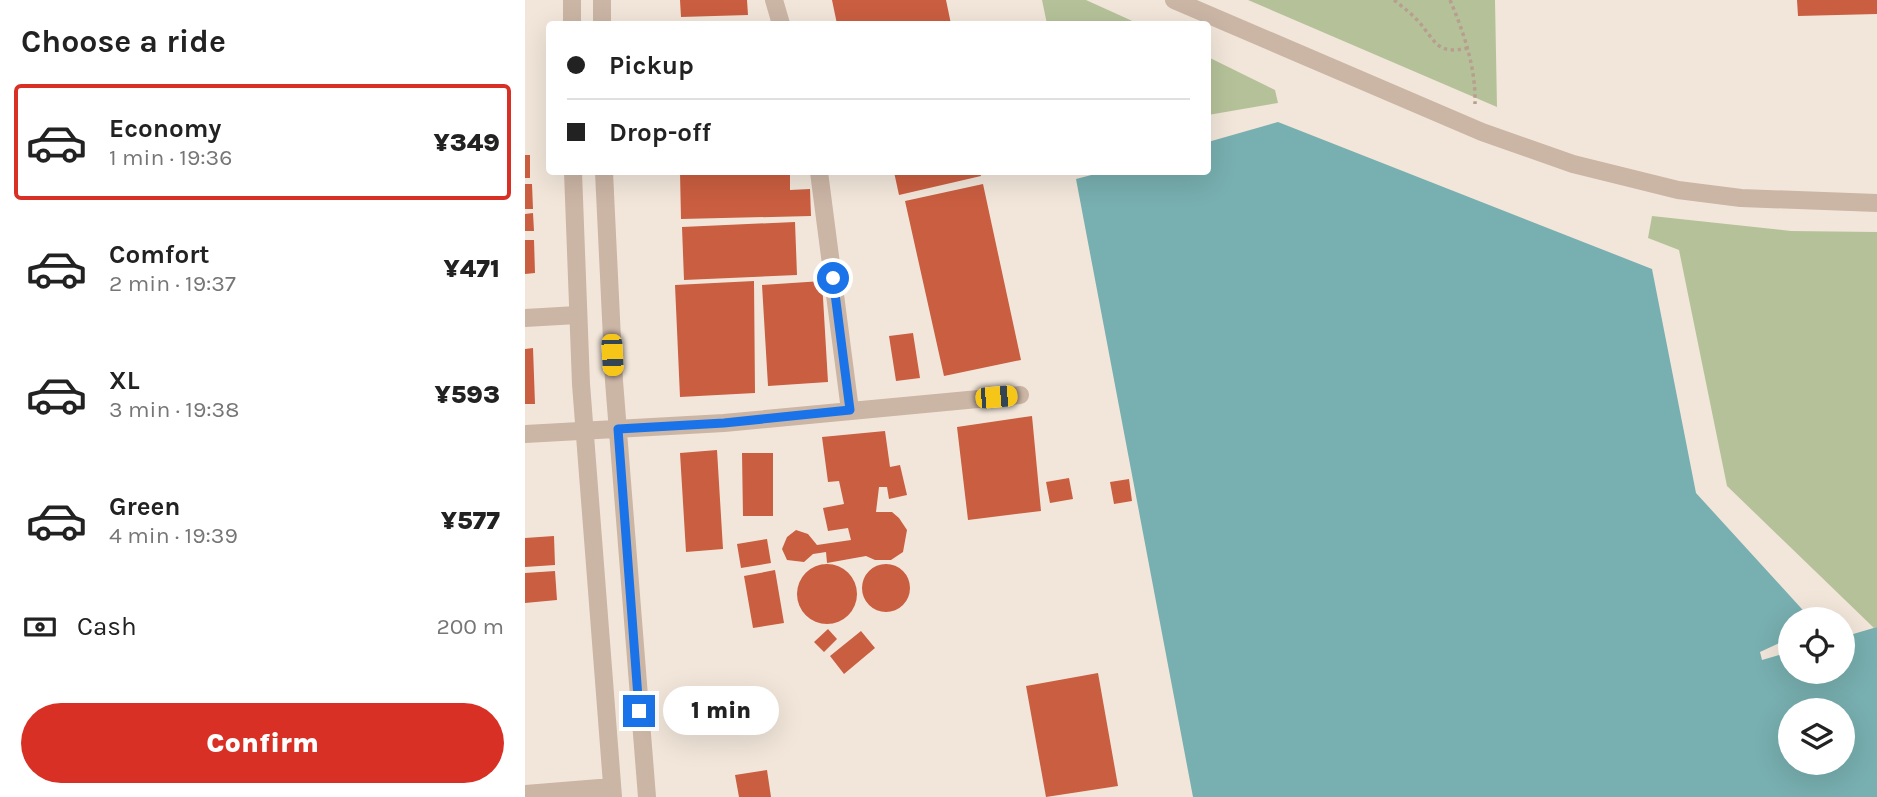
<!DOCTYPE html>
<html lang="en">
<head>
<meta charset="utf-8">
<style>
  :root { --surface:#fff; --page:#f2f2f2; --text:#222; --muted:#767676; --line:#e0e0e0; --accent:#d93025 }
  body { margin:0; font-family:Karla,sans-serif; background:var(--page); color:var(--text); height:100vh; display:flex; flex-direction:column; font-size:26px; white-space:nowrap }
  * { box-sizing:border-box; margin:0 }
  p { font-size:23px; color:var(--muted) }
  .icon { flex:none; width:38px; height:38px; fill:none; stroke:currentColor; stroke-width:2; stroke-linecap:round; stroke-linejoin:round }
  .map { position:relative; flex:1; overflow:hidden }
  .sheet { display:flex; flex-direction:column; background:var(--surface); width:525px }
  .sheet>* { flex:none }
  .hud { position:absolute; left:21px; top:21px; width:665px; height:154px; border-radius:7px; box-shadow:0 7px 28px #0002; display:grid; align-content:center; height:154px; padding:0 21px; background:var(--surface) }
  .buttons { position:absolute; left:1253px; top:607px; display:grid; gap:14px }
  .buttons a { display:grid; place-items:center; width:77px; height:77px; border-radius:50%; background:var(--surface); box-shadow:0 7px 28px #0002; font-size:35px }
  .end { position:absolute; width:32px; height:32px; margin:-16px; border:9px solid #1a73e8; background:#fff; box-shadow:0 0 0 4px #fff }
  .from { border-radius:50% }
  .bubble { position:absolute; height:49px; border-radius:24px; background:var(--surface); box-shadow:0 7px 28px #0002; font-size:23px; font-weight:800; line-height:49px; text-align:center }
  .car { position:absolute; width:21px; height:42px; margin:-21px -10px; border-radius:9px; box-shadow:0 0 5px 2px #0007; background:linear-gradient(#f5c518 24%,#345 0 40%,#f5c518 0 76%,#345 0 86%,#f5c518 0) }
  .hud b { display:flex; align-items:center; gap:24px; height:66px; font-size:26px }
  .hud b+b { border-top:2px solid var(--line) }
  .hud i { width:18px; height:18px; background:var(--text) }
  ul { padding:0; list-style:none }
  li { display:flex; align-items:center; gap:21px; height:116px; margin:0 14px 10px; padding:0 7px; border:4px solid transparent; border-radius:7px }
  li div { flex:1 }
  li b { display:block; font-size:26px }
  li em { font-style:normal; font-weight:800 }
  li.selected { border-color:var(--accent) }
  li>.icon { width:63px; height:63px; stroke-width:1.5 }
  h2 { padding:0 21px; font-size:32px; line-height:84px }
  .pay { display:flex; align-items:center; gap:18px; height:77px; padding:0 21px; font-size:26px }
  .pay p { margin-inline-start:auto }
  .primary-button { display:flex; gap:14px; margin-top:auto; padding:14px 21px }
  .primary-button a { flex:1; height:80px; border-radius:42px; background:var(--accent); color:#fff; font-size:28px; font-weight:800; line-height:80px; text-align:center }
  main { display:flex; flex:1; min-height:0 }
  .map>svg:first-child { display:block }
  .green { fill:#b5c299 }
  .water { fill:#78afb0; fill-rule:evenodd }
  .building { fill:#ca5e40 }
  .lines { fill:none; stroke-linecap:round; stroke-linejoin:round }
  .path { stroke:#b79f8f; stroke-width:3.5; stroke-dasharray:3.5 3.5; stroke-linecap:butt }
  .minor { stroke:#cbb5a5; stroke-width:18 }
  .route { stroke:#1a73e8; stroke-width:9 }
</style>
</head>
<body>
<main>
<section class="sheet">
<h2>Choose a ride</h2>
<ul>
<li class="selected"><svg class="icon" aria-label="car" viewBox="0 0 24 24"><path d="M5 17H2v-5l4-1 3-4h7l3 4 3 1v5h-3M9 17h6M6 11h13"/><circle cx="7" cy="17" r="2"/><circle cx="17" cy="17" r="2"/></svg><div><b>Economy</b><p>1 min · 19:36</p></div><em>¥349</em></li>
<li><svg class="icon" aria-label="car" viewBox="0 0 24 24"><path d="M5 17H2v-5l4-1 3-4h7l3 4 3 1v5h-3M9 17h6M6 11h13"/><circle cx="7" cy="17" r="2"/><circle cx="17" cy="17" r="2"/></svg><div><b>Comfort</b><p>2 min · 19:37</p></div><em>¥471</em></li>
<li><svg class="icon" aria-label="car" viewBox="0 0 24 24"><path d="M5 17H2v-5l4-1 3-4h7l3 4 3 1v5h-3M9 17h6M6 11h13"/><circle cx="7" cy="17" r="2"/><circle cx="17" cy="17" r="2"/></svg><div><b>XL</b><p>3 min · 19:38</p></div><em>¥593</em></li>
<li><svg class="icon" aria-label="car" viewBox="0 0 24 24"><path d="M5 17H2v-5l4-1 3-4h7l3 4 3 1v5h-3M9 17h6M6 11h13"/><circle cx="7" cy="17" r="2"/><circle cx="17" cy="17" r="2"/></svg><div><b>Green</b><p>4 min · 19:39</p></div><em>¥577</em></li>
</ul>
<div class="pay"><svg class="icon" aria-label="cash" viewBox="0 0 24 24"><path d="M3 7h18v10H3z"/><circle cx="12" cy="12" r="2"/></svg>Cash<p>200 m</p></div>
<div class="primary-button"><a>Confirm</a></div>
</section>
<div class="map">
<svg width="1352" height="797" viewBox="0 0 1352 797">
  <rect width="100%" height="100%" fill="#f2e6da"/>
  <path class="green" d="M517,0h44l53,24h-92z
    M723,0h247l2,107z
    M683,57l67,33 3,13 -70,12z
    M1127,216l139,15 86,1v395l-3,1 -147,-142 -48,-236 -31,-12z"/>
  <path class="water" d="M753,122l374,147 44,224 115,126 -21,1v18l-30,14 2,8 28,-8v20h53v-35l34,-10v170h-684l-117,-618 27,-7h104l1,-30zM1265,710h53v53h-53z"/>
  <path class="building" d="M155,0h67l1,15 -67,2z
    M307,0h114l5,24h-114z
    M1272,0h80v14l-79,2z
    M0,155h5v23h-5z
    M155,172h110v18l20,-1 1,27 -130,3z
    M369,172h86l1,4 -82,19z
    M0,184h7l1,25h-8z
    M458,184l38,176 -77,16 -39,-175z
    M8,213l1,18h-9v-17z
    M270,222l2,53 -113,5 -2,-53z
    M0,240h9l1,33 -10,1z
    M229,281l1,112 -75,4 -5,-112z
    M297,281l6,101 -60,4 -6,-101z
    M388,333l7,45 -24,3 -7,-45z
    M8,348l2,56h-10v-55z
    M507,416l9,95 -73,9 -11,-93z
    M360,431l5,36 10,-2 7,30 -18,4 -2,-12h-8l-3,25h16l7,6 8,12 -4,22 -12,8h-16l-9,-4 -39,7 -1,-11 -13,2 -9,8 -17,-2 -5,-11 5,-12 9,-7 12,4 9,11 34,-5 -3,-12 -20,3 -5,-23 21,-4 -5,-23 -11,1 -6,-45z
    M192,450l6,99 -37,3 -6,-99z
    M217,453h31v63h-30z
    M544,478l4,21 -23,4 -4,-21z
    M604,479l3,22 -18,3 -4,-22z
    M29,536l1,29 -30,2v-29z
    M242,539l4,24 -30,5 -4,-24z
    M337 588a24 24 0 1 1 48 0a24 24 0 1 1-48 0Z
    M272 594a30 30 0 1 1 60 0a30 30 0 1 1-60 0Z
    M250,570l9,53 -31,5 -9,-52z
    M30,571l2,29 -32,3v-30z
    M303,629l9,10 -13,13 -10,-10z
    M336,631l14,17 -31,26 -14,-18z
    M573,673l20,113 -72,11 -20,-111z
    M242,770l4,27h-32l-4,-22z"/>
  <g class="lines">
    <path class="path" d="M869,0c9,7 18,14 25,22 17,20 18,33 49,26
      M925,0c14,33 26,68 25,104"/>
    <path class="minor" d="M47,0v24
      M77,0v24
      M249,0l7,24
      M649,0l308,132 91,32 105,26 63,8 136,5
      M48,172l8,212 32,413
      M79,172l10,209 33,416
      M294,172l31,238
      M0,318l52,-3
      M0,434l199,-11 296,-28
      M0,794l87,-7"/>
  </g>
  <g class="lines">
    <path class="route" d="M114,711l-21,-282 106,-6 126,-13 -17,-132"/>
  </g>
</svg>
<div class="buttons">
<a><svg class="icon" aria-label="locate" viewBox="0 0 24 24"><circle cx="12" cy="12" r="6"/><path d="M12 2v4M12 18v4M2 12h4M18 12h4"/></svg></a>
<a><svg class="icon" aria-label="layers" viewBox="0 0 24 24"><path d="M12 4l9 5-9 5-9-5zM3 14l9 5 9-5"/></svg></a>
</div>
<i class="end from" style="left:308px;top:278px"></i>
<i class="end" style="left:114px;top:711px"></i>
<div class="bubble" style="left:138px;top:686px;width:116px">1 min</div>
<i class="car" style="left:87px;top:355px;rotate:177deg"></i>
<i class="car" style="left:471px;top:397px;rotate:85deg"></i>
<div class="hud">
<b><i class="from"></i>Pickup</b>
<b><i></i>Drop-off</b>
</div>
</div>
</main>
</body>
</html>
